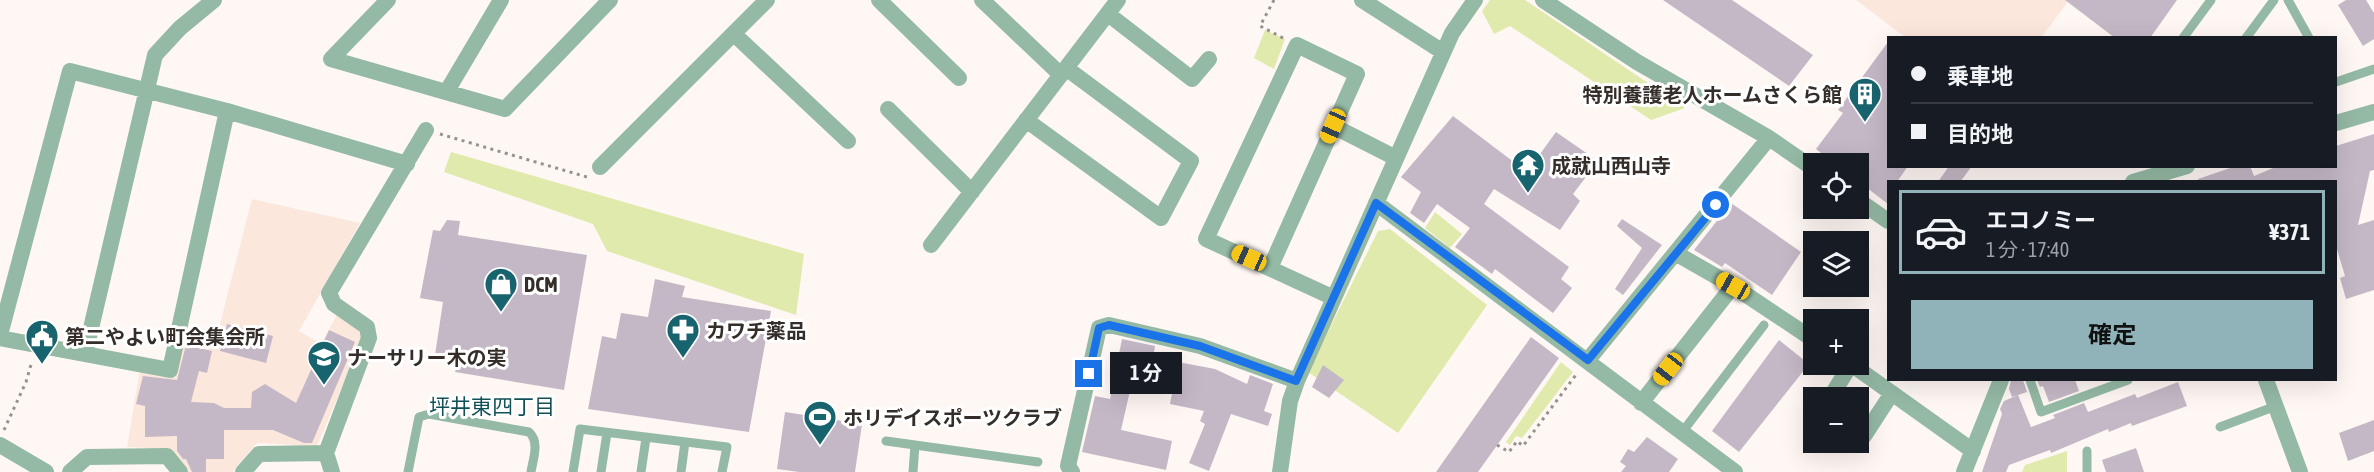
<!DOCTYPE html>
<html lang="ja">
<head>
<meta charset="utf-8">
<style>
  :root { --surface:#171b24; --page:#20242c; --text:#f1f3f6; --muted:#9ea1a6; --line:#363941; --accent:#8fb3b9 }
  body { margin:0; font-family:"Asap Condensed","Noto Sans JP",sans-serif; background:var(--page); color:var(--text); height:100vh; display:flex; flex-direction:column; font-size:22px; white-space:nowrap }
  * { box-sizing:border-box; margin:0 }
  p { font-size:20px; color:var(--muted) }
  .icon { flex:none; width:33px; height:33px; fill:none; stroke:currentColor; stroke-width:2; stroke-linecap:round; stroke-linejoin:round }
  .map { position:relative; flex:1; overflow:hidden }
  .details { position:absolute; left:1887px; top:180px; width:450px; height:201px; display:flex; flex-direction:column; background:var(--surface); border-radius:0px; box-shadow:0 6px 24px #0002 }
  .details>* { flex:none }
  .guide { position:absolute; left:1887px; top:36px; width:450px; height:132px; border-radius:0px; box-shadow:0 6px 24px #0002; display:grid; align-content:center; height:132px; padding:0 24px; background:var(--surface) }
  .controls { position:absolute; left:1803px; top:153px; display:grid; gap:12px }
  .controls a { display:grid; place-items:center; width:66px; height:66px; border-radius:0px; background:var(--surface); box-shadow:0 6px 24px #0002; font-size:30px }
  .end { position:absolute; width:27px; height:27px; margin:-14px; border:8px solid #1a73e8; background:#fff; box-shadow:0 0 0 3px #fff }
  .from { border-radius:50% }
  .bubble { position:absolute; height:42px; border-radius:0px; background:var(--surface); box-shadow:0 6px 24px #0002; font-size:20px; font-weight:700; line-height:42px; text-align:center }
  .car { position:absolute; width:18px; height:36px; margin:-18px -9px; border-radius:8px; box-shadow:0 0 4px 2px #0007; background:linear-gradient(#f5c518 24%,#345 0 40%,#f5c518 0 76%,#345 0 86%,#f5c518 0) }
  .guide b { display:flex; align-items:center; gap:21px; height:57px; font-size:22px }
  .guide b+b { border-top:2px solid var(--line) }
  .guide i { width:15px; height:15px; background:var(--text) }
  ul { padding:10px 0 0; list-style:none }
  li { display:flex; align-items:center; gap:18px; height:84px; margin:0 12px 9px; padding:0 12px; border:3px solid transparent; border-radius:0px }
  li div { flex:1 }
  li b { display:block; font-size:22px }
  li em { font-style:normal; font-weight:700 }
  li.on { border-color:var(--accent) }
  li>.icon { width:54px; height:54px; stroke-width:1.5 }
  .cta { display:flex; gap:12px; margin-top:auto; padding:12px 24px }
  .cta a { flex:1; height:69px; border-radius:0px; background:var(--accent); color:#111; font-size:24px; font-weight:700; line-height:69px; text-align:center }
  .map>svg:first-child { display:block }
  .built { fill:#fce7dd }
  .green { fill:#e0eaac }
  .building { fill:#c5b8c6 }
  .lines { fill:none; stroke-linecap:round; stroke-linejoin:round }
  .path { stroke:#98918d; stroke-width:3; stroke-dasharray:3 4.5; stroke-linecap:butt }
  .service { stroke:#94b9a4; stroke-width:9 }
  .minor { stroke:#94b9a4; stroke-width:16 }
  .tertiary { stroke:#94b9a4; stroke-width:16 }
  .route { stroke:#1a73e8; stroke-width:8 }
  .labels { text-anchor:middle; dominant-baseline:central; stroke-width:6; stroke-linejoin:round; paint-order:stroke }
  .poi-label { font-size:20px; font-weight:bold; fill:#342d29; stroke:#fff; text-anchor:start }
  .neighbourhood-label { font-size:21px; fill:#134f57; stroke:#fff }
</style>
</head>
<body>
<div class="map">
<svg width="2374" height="472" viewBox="0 0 2374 472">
  <rect width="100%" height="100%" fill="#fef7f3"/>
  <path class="built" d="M1856,0h213l-28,38 -136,-1z
    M252,199l108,24 -61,108 22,13 16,-29 21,13 3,9 -2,10 -42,99 -60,-3 -25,29h-47l-18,-23 -40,-2 13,-77 33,6 9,-35 32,6z"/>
  <path class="green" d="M1490,0h35l160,108 -34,12 -141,-94 -16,8 -12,-23z
    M1265,30l20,9 -11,30 -20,-11z
    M451,152l353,102 -8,61 -189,-64 -14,-27 -149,-52z
    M1435,212l27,22 -12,14 -25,-20z
    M1390,229l97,76 -89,128 -90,-61 70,-141z
    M1561,362l12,10 -51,66 -6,-2 -6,9 -4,-3z
    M2067,451v21h-45l3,-7z"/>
  <path class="building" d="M1663,0h69l81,55 -24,31z
    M2065,0h112l-27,38h-35z
    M2346,0h20l8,13v26l-11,7 -25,-41z
    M1888,42v124h20l-11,16h-9v22l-30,-23v-17h-23l-19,-15 27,-36 -5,-3z
    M1453,116l74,56 29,-40 42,29 -25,33 7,7 -20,29 -66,-41 -10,15 85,63 -8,12 11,9 -19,25 -58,-44 -3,5 -37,-27 15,-19 -33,-24 -13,19 -14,-10 11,-21 -20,-15z
    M2374,134v36l-4,1 -12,54 16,-5v70l-28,9 -6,-21 5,-2 -9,-30v-64h-138v-3l38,-13h14l4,10 24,-10h58v-20z
    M1949,166h23l-12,16h-22z
    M1731,203l70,49 -29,43 -47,-32 -3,4 -28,-17z
    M1622,219l40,26 -39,50 -8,-6 27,-41 -25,-22z
    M447,220l13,1 -2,14 129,20 -23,135 -109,-18 4,-13 -24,-4 8,-53 -23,-4 13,-68 7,1z
    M655,279l30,7 -3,11 89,14 -22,121 -161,-23 14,-73 14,3 5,-26 27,4z
    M227,324l46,12 -7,27 -46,-12z
    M329,330l26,12 -43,101h-8l-31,-13h-49v29h-18v13h-14l-6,-13h-3l-6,-8v-15l-32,1v-31l-9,-2 7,-28 34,4 9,-35 26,6 -5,22 -8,-2 -8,31 23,1 10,5h27l1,-16 13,-8 31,19z
    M1531,337l28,21 -81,114h-42z
    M1122,339l33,7 -7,39 -16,-3 -11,48 51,11 -6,29 -84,-18 13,-56 15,3z
    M1779,340l30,24 -70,88 -27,-21z
    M1178,362l37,7 32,15 3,-9 23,9 -9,27 8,3 -4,12 -37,-12 -22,57 -20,-8 16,-39 -5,-3 4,-10 -34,-7z
    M1323,365l21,15 -15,18 -17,-11z
    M2011,380h12l4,12 -15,5 -3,-8z
    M2037,380h38l4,11 -30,11 -6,-16 -3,1z
    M2178,382l9,24 -55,20 -1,-3 -22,9 -1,-3 -57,24 -1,-3 -41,15 -3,7h-24l20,-58 -2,-5 4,-8 14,-6 13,32 24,-9 -2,-3 31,-12 4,9 47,-18 2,4z
    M785,412l77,12 -7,48h-56l-22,-3z
    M2374,420v31l-26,10 -9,-28z
    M1647,437l31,22 -9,13h-48l5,-6 -6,-4 8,-13 6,3z
    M2136,448l8,24h-38l-4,-12z"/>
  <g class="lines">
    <path class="path" d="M1274,0l-14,26 25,13
      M440,134l147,43
      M4,430l22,-48 6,-21
      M1497,445l12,7 8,-11 6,5 55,-74"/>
    <path class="service" d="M2288,0l21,38
      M2183,38l28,-38
      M2246,38l28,-38
      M2336,82l38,-13
      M2030,380l11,32 87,-32
      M2220,427l56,-21
      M1683,431l81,-106
      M886,441l29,4
      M2087,451v21
      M408,472l11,-55 10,-3 100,18c11,10 4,27 2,40
      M573,472l7,-43 147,18 -5,25
      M601,472l6,-39
      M641,472l5,-34
      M681,472l4,-30
      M913,472l2,-27 123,17"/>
    <path class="minor" d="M388,0l-57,59 174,50 105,-109
      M879,0l80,78
      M982,0l79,75
      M1362,0l81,52
      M1543,0l94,62 132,76 45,31
      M1108,14l84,65 17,-20
      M734,34l114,107
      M447,91l54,-91
      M888,109l84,83
      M1026,120l135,98 30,-57 -125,-93
      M2336,123l38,-11
      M1333,126l61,31
      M600,167l167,-167
      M2133,182l54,-16
      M1858,200l30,21
      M1376,203l359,269
      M931,245l187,-245
      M1677,254l56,32 81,54
      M1270,268l87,-194 -60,-29 -91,194 128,59
      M0,335l70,-264 157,40 180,53
      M0,338l170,32 57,-259
      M85,354l70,-299 25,-27 34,-28
      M1588,360l181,-222
      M2266,380l34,92
      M1830,398l21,-34 122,87
      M1641,403l92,-117
      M1811,429l3,-4
      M1864,436l28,-43
      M70,472l17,-15 80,-1 13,16
      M243,472l16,-18 67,-1
      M332,472l-6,-19 43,-115 -2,-11 -33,-23 -5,-11 97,-163
      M1072,472l-4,-6 31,-138 10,-3 91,21 97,35
      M1280,472l10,-71 7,-20 155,-348 23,-33
      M1964,472l37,-92"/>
    <path class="tertiary" d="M0,445l46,27"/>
  </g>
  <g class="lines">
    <path class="route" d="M1089,374l10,-46 10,-3 91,21 96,35 80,-178 212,157 128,-155"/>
  </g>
  <defs>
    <g id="building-pin" transform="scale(1.725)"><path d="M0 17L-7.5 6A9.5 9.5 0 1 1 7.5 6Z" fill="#18646e" stroke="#fff"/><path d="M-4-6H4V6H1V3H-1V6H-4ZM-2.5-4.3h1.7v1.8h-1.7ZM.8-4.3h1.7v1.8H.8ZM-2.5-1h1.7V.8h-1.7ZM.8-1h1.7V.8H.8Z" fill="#fff"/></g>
    <g id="temple-pin" transform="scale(1.725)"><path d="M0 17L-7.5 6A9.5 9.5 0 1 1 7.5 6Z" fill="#18646e" stroke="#fff"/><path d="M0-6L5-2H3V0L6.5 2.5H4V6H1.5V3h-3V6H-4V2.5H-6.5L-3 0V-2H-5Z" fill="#fff"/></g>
    <g id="shop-pin" transform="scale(1.725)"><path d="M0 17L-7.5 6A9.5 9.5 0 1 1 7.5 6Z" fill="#18646e" stroke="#fff"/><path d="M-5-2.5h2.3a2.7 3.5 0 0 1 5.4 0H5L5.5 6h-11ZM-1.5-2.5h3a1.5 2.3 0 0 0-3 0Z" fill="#fff"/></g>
    <g id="pharmacy-pin" transform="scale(1.725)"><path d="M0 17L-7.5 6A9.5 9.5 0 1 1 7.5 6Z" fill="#18646e" stroke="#fff"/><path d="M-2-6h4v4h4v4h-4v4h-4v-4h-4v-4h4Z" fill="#fff"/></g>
    <g id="civic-pin" transform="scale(1.725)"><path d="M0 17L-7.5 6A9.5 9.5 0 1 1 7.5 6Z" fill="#18646e" stroke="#fff"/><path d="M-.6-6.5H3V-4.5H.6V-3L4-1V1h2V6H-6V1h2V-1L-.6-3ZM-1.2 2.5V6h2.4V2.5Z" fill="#fff"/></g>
    <g id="school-pin" transform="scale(1.725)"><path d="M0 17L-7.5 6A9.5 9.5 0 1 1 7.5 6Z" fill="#18646e" stroke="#fff"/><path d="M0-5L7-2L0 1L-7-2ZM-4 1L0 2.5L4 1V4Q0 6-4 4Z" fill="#fff"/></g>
    <g id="stadium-pin" transform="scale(1.725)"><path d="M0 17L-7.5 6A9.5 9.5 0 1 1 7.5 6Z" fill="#18646e" stroke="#fff"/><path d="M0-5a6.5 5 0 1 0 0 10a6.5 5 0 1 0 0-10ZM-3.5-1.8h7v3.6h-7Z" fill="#fff"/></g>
  </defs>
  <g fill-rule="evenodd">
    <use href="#building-pin" x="1865" y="94"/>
    <use href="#temple-pin" x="1528" y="165"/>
    <use href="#shop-pin" x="501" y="284"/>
    <use href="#pharmacy-pin" x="683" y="330"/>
    <use href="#civic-pin" x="42" y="336"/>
    <use href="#school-pin" x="324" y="357"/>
    <use href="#stadium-pin" x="820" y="417"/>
  </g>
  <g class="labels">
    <g class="poi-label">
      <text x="1842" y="94" text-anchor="end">特別養護老人ホームさくら館</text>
      <text x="1551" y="165">成就山西山寺</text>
      <text x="524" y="284">DCM</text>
      <text x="706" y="330">カワチ薬品</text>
      <text x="65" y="336">第二やよい町会集会所</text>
      <text x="347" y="357">ナーサリー木の実</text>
      <text x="843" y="417">ホリデイスポーツクラブ</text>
    </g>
    <g class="neighbourhood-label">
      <text x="492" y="406">坪井東四丁目</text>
    </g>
  </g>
</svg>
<div class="controls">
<a><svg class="icon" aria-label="locate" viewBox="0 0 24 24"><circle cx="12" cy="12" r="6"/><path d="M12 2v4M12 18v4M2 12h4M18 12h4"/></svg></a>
<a><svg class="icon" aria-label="layers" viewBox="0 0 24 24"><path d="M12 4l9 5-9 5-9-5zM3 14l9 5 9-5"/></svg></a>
<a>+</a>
<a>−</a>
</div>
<i class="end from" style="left:1716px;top:205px"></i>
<i class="end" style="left:1089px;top:374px"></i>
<div class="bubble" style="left:1110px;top:352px;width:72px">1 分</div>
<i class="car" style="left:1333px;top:126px;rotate:204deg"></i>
<i class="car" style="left:1249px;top:258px;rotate:294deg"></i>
<i class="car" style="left:1733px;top:286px;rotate:299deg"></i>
<i class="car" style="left:1668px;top:369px;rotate:218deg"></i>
<div class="guide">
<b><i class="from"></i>乗車地</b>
<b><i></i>目的地</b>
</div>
<section class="details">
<ul>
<li class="on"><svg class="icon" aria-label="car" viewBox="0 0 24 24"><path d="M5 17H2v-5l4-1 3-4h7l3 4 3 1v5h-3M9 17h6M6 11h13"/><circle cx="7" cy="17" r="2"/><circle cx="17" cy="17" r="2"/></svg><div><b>エコノミー</b><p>1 分 · 17:40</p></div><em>¥371</em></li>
</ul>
<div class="cta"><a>確定</a></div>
</section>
</div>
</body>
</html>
